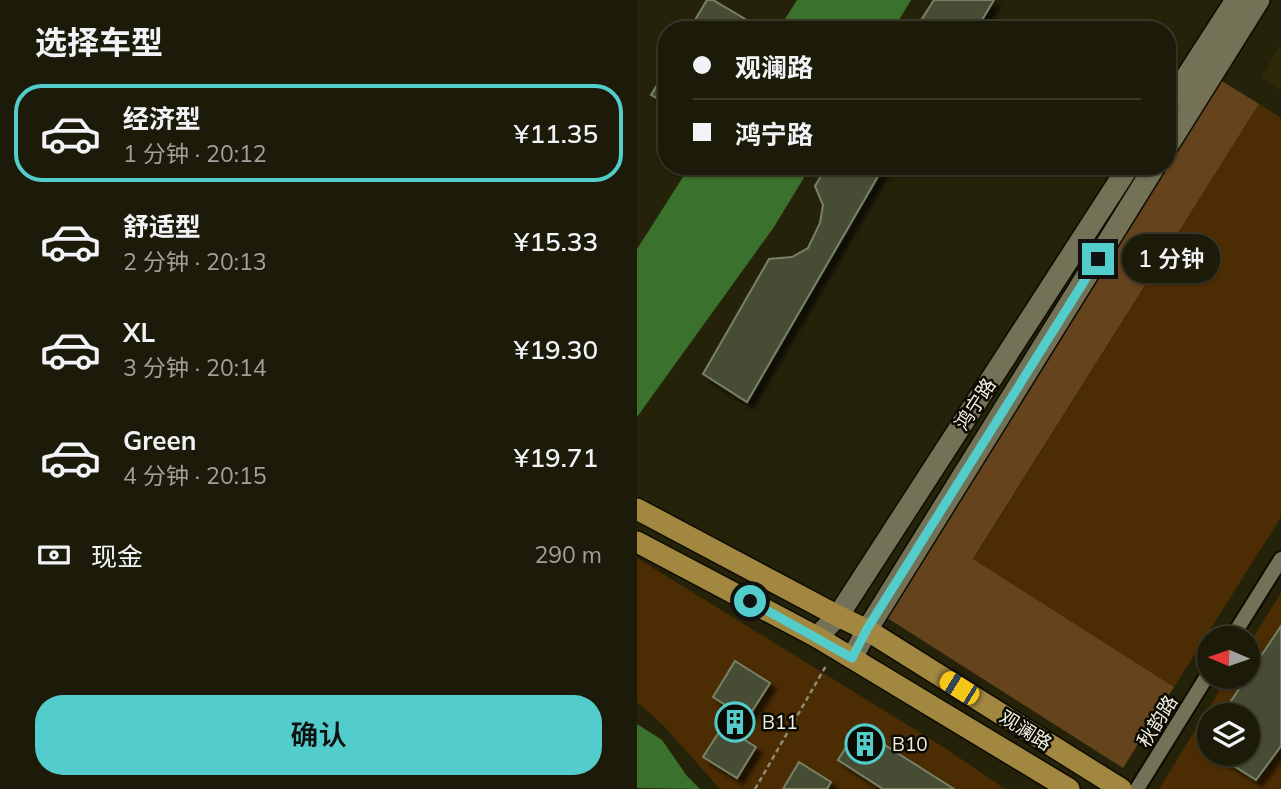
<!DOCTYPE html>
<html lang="zh">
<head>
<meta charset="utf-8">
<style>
  :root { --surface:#1c1a08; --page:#252312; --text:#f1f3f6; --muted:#a0a19c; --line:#3a3829; --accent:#52cdcc }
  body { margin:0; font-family:Mulish,"Noto Sans SC",sans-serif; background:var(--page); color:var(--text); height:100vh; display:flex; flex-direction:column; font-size:26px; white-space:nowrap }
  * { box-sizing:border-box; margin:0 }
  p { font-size:23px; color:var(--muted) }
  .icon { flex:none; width:38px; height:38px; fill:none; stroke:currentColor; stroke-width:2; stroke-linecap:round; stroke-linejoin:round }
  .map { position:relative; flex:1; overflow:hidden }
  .side { display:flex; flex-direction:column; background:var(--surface); width:637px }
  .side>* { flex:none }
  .banner { position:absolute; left:21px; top:21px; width:518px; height:154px; border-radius:28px; box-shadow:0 2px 5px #0004,0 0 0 2px var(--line); display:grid; align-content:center; height:154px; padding:0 35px; background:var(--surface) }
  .needle { width:46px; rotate:272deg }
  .controls { position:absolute; left:560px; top:626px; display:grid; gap:14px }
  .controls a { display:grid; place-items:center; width:63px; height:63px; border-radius:50%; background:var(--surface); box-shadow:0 2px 5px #0004,0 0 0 2px var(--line); font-size:35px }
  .end { position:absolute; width:32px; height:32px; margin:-16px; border:9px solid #52cdcc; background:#111; box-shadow:0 0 0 4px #111 }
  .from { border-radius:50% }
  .bubble { position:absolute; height:49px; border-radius:24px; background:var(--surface); box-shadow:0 2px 5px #0004,0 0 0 2px var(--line); font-size:23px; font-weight:600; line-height:49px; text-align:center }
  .car { position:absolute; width:21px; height:42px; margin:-21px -10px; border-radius:9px; box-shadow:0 0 5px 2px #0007; background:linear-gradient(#f5c518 24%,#345 0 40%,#f5c518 0 76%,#345 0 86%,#f5c518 0) }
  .banner b { display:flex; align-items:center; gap:24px; height:66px; font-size:26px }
  .banner b+b { border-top:2px solid var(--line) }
  .banner i { width:18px; height:18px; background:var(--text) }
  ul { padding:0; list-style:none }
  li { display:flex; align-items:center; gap:21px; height:98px; margin:0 14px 10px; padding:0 21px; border:4px solid transparent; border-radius:28px }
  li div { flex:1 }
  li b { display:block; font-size:26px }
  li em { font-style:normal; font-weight:600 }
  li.on { border-color:var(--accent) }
  li>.icon { width:63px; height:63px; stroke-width:1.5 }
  h2 { padding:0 35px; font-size:32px; line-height:84px }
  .pay { display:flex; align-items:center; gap:18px; height:77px; padding:0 35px; font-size:26px }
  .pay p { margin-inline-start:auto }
  .primary-button { display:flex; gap:14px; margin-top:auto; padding:14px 35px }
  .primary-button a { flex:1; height:80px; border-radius:28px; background:var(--accent); color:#111; font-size:28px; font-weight:600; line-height:80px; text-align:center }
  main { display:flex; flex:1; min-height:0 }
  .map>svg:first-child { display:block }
  .built { fill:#2e2a09 }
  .green { fill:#4c2d03; fill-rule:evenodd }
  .forest { fill:#64431d }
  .water { fill:#3a712c }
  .building { fill:#464e35; stroke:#788066; stroke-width:2; filter:url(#shadow) }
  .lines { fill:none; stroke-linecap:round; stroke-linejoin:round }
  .street-casing { stroke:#0e0b00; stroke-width:18 }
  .secondary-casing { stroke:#0e0b00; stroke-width:24 }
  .primary-casing { stroke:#0e0b00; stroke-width:24 }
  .path { stroke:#8e8c78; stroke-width:2.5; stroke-dasharray:5 3.5; stroke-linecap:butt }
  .street { stroke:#737156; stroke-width:14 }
  .secondary { stroke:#737156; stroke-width:21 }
  .primary { stroke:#a18740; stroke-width:21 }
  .route { stroke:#52cdcc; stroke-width:9 }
  .labels { text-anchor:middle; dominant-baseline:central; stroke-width:5; stroke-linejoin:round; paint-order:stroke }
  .street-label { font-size:19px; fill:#f2f1e2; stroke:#0c0b03 }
  .poi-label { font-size:19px; fill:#f2f1e2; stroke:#0c0b03; text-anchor:start }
</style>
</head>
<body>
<main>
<section class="side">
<h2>选择车型</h2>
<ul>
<li class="on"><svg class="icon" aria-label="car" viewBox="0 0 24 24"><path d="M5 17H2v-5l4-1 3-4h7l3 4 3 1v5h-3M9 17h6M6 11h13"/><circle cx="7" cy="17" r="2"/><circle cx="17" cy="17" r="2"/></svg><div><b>经济型</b><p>1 分钟 · 20:12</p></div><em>¥11.35</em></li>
<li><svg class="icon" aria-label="car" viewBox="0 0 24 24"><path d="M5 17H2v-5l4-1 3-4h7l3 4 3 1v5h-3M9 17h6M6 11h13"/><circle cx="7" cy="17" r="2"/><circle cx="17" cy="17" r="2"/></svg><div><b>舒适型</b><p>2 分钟 · 20:13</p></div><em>¥15.33</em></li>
<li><svg class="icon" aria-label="car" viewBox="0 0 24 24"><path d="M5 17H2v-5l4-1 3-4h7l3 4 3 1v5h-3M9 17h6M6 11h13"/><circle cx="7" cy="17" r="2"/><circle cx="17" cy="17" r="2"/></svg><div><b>XL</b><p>3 分钟 · 20:14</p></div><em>¥19.30</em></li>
<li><svg class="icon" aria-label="car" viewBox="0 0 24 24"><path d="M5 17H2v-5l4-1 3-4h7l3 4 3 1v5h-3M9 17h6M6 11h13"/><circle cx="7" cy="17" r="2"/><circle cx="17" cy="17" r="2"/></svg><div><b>Green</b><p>4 分钟 · 20:15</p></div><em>¥19.71</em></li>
</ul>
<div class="pay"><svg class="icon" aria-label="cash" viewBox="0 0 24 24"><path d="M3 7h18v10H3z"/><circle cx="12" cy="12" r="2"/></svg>现金<p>290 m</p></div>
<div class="primary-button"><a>确认</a></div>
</section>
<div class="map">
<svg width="644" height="789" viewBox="0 0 644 789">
  <defs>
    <filter id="shadow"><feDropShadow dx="6" dy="6" stdDeviation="2" flood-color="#0009"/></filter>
  </defs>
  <rect width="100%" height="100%" fill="#25220a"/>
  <path class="built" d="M644,44v47l-20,-13z"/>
  <path class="green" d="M622,104l22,14v399l-107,170 -201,-127z
    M0,558l311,192 57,39h-285l-57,-64 -26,-23z
    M644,593v196h-122l69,-112h20v-31zM572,716h39v38h-39z"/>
  <path class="forest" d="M580,78l42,26 -286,455 201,128 -51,81 -242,-154 281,-448h5v-8z"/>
  <path class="water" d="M160,0h114l-18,30h-115z
    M53,166h121l-37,61 -137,190v-168z
    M0,724l25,16 25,36 13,13 -63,-1z"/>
  <path class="building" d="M70,0h6l39,23 -4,7h-59z
    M297,0h60l-18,30h-50l-8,-5z
    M30,69v35l-16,-9z
    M190,166h57l-137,236 -44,-28 66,-115 23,-2 16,-9 12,-25 3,-18 -8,-19z
    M644,626v120l-25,34 -41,-26h33v-38h-27z
    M98,661l35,22 -33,52 19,12 -19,31 -34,-21 30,-47 -20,-13z
    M221,728l96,61h-71l-45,-29z
    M572,734v17l-7,-5z
    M162,762l32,20 -4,7h-44z"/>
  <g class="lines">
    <g class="street-casing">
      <path id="street" d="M594,639l50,-80
        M500,789l72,-116"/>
    </g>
    <g class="secondary-casing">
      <path id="secondary" d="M530,107l69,-107
        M530,147l92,-147
        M180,637l21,-21 291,-450
        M215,658l15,-28 288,-464"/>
    </g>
    <g class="primary-casing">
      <path id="primary" d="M0,509l201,107 29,14 254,159
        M0,542l180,95 252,152"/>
    </g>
    <path class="path" d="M118,789l72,-125"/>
    <use href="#street" class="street"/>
    <use href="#secondary" class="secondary"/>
    <use href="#primary" class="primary"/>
  </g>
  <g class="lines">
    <path class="route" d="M113,601l102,57 15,-29 231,-370"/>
  </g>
  <defs>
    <g id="building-ring" transform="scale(2.0125)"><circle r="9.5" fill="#0c0b03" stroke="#52cdcc" stroke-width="1.5"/><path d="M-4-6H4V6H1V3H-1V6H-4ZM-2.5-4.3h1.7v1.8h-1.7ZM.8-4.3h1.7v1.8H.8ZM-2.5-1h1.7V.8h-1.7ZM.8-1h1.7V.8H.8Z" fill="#52cdcc"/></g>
  </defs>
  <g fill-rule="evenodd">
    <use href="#building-ring" x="98" y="722"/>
    <use href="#building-ring" x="228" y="744"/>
  </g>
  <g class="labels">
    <g class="street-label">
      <text transform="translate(338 404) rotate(-57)">鸿宁路</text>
      <text transform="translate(520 721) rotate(-58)">秋韵路</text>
      <text transform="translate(389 730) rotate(32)">观澜路</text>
    </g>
    <g class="poi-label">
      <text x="125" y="722">B11</text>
      <text x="255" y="744">B10</text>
    </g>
  </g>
</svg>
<div class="controls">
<a><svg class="needle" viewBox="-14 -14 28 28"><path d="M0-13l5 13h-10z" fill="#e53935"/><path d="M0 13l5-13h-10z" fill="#a0a19c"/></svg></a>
<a><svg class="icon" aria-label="layers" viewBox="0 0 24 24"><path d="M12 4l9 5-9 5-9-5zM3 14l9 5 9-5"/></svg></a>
</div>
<i class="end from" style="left:113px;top:601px"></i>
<i class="end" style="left:461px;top:259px"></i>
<div class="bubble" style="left:485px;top:234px;width:98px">1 分钟</div>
<i class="car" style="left:322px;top:688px;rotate:302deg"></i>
<div class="banner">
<b><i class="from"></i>观澜路</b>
<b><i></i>鸿宁路</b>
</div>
</div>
</main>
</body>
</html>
